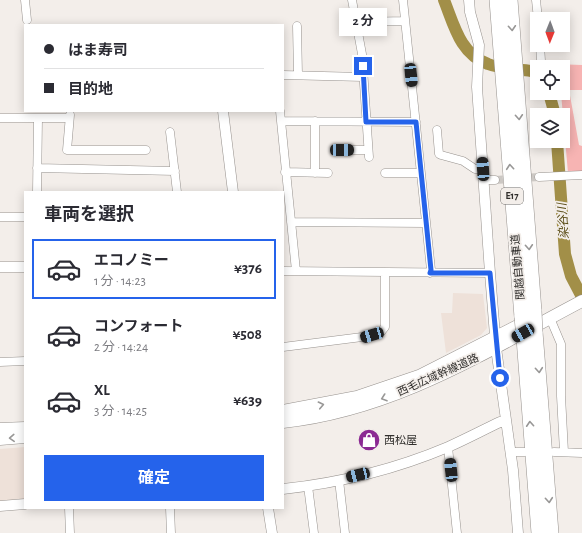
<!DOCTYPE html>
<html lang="ja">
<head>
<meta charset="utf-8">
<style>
  :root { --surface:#fff; --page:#f2f2f3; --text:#2b2b33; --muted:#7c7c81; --line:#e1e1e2; --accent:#2563eb }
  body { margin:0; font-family:"Alegreya Sans","Noto Sans JP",sans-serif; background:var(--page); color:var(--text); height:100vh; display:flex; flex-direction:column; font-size:15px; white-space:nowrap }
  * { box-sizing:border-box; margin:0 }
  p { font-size:13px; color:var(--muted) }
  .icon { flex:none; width:22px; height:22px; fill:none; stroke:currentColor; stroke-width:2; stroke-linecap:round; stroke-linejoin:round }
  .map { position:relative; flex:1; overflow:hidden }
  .side { position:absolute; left:24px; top:191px; width:260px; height:318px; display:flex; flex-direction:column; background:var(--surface); border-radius:0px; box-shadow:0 2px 10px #0003 }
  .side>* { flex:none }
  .banner { position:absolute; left:24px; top:24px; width:260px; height:88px; border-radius:0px; box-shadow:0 2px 10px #0003; display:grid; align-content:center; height:88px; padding:0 20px; background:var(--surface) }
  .needle { width:26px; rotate:181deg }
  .fabs { position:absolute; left:530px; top:12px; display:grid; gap:8px }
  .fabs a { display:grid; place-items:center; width:40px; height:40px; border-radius:0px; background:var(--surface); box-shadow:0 2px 10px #0003; font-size:20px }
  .end { position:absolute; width:18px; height:18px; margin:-9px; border:5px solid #2563eb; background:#fff; box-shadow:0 0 0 2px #fff }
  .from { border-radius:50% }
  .bubble { position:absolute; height:28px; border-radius:0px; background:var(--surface); box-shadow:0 2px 10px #0003; font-size:13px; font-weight:700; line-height:28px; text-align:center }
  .car { position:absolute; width:12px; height:24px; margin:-12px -6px; border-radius:5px; box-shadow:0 0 3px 1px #0007; background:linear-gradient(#222 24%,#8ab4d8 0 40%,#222 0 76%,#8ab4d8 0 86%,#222 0) }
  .banner b { display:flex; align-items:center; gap:14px; height:38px; font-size:15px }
  .banner b+b { border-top:1px solid var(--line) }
  .banner i { width:10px; height:10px; background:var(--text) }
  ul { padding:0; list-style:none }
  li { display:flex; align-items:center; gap:12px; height:60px; margin:0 8px 6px; padding:0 12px; border:2px solid transparent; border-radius:0px }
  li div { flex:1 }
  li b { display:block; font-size:15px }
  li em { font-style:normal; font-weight:700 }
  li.current { border-color:var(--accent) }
  li>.icon { width:36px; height:36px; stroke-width:1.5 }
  h2 { padding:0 20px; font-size:18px; line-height:48px }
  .action { display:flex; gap:8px; margin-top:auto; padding:8px 20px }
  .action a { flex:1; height:46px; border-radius:0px; background:var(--accent); color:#fff; font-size:16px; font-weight:700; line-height:46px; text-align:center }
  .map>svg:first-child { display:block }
  .built { fill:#eee1d9 }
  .green { fill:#f7b4b3 }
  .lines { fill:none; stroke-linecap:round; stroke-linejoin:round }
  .river { stroke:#a28f48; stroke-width:12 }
  .minor-tunnel { stroke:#ccc8c4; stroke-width:8; stroke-dasharray:8 4; stroke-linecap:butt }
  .minor-casing { stroke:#97928e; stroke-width:9 }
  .tertiary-casing { stroke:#97928e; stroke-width:11 }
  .secondary-casing { stroke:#97928e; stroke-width:13 }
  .motorway-casing { stroke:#97928e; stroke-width:16 }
  .minor { stroke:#fff; stroke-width:8 }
  .tertiary { stroke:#fff; stroke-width:10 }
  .secondary { stroke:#fff; stroke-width:12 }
  .motorway { stroke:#fff; stroke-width:15 }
  .motorway-bridge-casing { stroke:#97928e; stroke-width:16; stroke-linecap:butt }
  .motorway-bridge { stroke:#fff; stroke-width:15 }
  .oneway { stroke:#989796 }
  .route { stroke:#2563eb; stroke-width:5 }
  .labels { text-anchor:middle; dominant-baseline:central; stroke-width:3.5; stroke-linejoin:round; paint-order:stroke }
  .shield { fill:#f3eeea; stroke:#6b6866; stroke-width:1 }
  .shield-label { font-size:10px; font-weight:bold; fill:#312f2d }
  .street-label { font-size:11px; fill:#312f2d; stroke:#f3eeea }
  .poi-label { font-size:11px; fill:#312f2d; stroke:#f3eeea; text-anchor:start }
  .water-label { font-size:12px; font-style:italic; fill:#5b4d16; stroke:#f3eeea }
</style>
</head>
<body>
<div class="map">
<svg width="582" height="533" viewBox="0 0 582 533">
  <rect width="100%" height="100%" fill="#f3eeea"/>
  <path class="built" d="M453,293l30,1 4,34 -6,7 -35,18 -5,-40h11z
    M25,447v54l-25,1v-53z"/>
  <path class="green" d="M546,61l8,3 28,1v25h-13l10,55 3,1v27h-14l-7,-80h2v-26h-18l-2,-3z"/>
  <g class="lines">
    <path class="river" d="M444,0c10,25 16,54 44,64 13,5 29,5 43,7l6,2
      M549,93l6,22
      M557,141l8,113 6,22 11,21"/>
    <path class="minor-tunnel" d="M495,180l44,-3"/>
    <g class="minor-casing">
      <path id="minor" d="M25,0l2,20
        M352,0l10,54 7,103
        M403,0l28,270 -1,3
        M536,0l2,19
        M357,22l48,-1
        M297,26l1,49
        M539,64l2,-3 -1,-16
        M283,75l80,2
        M280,111l16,160
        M70,115l-3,35h79
        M0,118h69
        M281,121l135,1
        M437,130l2,24 2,1 22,6 12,8h8
        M170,132l7,60
        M342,150h26
        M37,168l138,3
        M285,172l43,1
        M315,173v-52
        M385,173h36
        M539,177l43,-2
        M484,180h11
        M37,192l1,-74
        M0,217h25
        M291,222l135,1
        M283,271l207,2
        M550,318l11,26v52l3,56
        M283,347l79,-10 19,-5 4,-5v-55
        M0,362l25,-1
        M448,447l9,86
        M510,452h15
        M554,452l28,1
        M339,480l6,53
        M308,486l6,47
        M69,508l1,25
        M170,508l1,25"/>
    </g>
    <g class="tertiary-casing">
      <path id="tertiary" d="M469,0l1,12 9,33 -2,42 13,186 6,75 17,122 5,63
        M223,111l10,81
        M0,267h25
        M283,489c56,-6 113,-20 165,-42 18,-8 35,-17 52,-25l6,-1
        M0,506l25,-2
        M268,508l4,25"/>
    </g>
    <g class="secondary-casing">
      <path id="secondary" d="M283,411l74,-14 62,-21 110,-56
        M283,422c112,-12 202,-70 299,-121
        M0,429l25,-1
        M0,439l25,-2"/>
    </g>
    <g class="motorway-casing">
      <path id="motorway" d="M497,0l25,317
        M510,0l24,311
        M535,332l16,201
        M524,338l15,195"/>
    </g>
    <use href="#minor" class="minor"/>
    <use href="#tertiary" class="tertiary"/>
    <use href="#secondary" class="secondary"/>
    <use href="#motorway" class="motorway"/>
    <g class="motorway-bridge-casing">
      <path id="motorway-bridge" d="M534,311l1,21
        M522,317l2,21"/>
    </g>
    <use href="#motorway-bridge" class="motorway-bridge"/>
  </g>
  <defs><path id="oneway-chevron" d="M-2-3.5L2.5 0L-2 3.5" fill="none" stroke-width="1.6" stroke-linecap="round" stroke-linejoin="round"/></defs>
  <g class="oneway">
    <use href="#oneway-chevron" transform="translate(512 28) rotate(86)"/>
    <use href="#oneway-chevron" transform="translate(519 117) rotate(86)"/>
    <use href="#oneway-chevron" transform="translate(510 167) rotate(-95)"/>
    <use href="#oneway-chevron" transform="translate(529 247) rotate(86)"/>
    <use href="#oneway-chevron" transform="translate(539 370) rotate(85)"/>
    <use href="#oneway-chevron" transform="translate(384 398) rotate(161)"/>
    <use href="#oneway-chevron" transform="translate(321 405) rotate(-12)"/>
    <use href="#oneway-chevron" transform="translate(530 424) rotate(-94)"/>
    <use href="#oneway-chevron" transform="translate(12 438) rotate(177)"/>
    <use href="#oneway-chevron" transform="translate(549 500) rotate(85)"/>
  </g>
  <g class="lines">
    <path class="route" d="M363,66l3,56h50l15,148 -1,3h60l10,105"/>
  </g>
  <defs>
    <g id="shop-disc" transform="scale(1.15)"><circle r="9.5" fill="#8b2a93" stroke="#f3eeea"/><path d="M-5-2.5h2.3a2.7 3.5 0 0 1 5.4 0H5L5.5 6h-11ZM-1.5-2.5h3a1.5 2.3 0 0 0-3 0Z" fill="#fff"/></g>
  </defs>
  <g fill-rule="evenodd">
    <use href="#shop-disc" x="369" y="440"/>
  </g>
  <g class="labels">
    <rect class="shield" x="501" y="188" width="22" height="16" rx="3"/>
    <g class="shield-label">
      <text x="512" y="196">E17</text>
    </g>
    <g class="street-label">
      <text transform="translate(518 267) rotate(-95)">関越自動車道</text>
      <text transform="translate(438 375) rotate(-24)">西毛広域幹線道路</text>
    </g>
    <g class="poi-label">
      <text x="384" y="440">西松屋</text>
    </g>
    <g class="water-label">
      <text transform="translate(563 221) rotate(-94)">染谷川</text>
    </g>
  </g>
</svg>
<div class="fabs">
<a><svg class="needle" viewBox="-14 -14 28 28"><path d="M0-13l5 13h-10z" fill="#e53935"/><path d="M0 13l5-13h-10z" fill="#7c7c81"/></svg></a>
<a><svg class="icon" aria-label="locate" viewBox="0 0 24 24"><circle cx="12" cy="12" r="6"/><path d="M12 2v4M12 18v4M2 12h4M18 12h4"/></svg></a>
<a><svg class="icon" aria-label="layers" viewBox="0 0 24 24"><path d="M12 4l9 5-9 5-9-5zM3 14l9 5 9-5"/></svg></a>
</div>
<i class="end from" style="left:500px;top:378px"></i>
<i class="end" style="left:363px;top:66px"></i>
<div class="bubble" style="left:339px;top:8px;width:48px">2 分</div>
<i class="car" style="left:411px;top:75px;rotate:174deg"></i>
<i class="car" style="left:342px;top:150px;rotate:90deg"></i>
<i class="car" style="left:483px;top:169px;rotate:356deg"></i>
<i class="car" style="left:523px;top:333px;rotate:240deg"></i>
<i class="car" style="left:372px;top:335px;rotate:254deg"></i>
<i class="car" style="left:451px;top:470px;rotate:354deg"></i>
<i class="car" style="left:358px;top:475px;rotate:257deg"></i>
<div class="banner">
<b><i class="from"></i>はま寿司</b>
<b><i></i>目的地</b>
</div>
<section class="side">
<h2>車両を選択</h2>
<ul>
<li class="current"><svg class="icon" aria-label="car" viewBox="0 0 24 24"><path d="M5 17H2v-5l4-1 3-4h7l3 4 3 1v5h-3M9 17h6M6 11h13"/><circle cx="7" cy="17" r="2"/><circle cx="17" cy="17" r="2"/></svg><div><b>エコノミー</b><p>1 分 · 14:23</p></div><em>¥376</em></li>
<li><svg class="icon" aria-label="car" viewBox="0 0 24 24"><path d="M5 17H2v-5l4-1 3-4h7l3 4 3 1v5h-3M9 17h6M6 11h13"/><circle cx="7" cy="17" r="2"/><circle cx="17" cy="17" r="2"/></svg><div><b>コンフォート</b><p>2 分 · 14:24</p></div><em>¥508</em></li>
<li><svg class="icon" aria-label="car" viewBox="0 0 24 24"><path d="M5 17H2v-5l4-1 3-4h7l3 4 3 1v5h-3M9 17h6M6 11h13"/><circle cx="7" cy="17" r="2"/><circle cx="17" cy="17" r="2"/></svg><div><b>XL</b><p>3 分 · 14:25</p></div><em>¥639</em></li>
</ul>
<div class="action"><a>確定</a></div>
</section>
</div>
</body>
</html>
